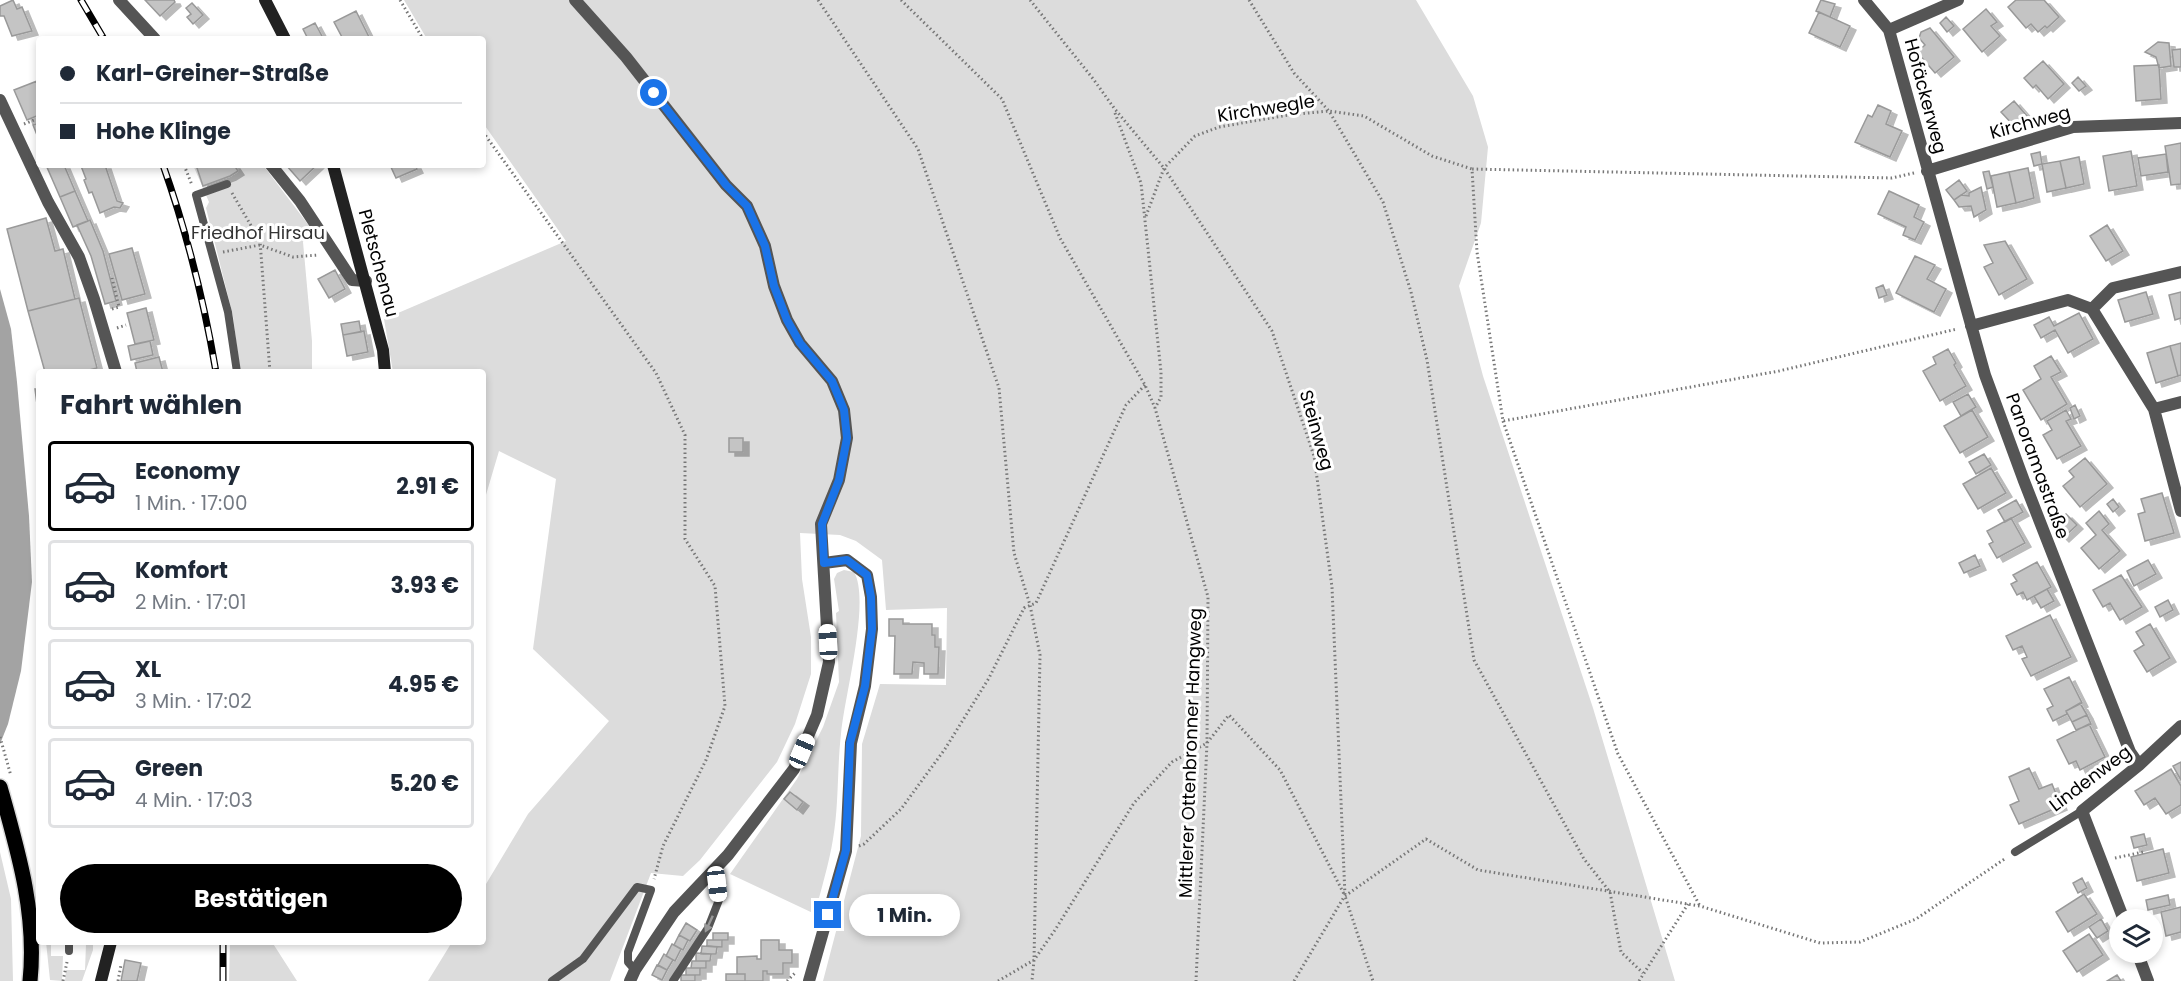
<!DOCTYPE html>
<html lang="de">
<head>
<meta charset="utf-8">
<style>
  :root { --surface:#fff; --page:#f2f2f3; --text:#1f2937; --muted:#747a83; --line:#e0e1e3; --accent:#000 }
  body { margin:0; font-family:Poppins,sans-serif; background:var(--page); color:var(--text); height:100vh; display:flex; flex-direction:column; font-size:22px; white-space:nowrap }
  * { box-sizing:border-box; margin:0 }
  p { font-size:20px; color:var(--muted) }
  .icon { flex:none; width:33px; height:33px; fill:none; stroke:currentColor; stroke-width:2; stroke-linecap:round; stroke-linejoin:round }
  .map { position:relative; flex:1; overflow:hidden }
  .sheet { position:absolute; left:36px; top:369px; width:450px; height:576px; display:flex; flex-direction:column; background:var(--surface); border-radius:6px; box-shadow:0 3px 9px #0003 }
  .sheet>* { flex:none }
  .guide { position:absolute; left:36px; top:36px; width:450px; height:132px; border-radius:6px; box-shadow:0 3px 9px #0003; display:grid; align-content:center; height:132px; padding:0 24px; background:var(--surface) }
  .buttons { position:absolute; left:2109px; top:909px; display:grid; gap:12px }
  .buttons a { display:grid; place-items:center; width:54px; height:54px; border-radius:50%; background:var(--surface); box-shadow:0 3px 9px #0003; font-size:30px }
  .end { position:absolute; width:27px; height:27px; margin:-14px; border:8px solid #1a73e8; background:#fff; box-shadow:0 0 0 3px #fff }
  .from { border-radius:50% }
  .bubble { position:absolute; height:42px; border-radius:21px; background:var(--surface); box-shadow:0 3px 9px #0003; font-size:20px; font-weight:700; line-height:42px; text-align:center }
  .car { position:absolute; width:18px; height:36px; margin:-18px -9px; border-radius:8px; box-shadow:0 0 4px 2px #0007; background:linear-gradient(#fff 24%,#345 0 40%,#fff 0 76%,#345 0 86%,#fff 0) }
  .guide b { display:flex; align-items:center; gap:21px; height:57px; font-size:22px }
  .guide b+b { border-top:2px solid var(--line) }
  .guide i { width:15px; height:15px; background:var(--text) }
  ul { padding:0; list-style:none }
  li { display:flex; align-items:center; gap:18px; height:90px; margin:0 12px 9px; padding:0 12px; border:3px solid var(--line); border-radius:6px }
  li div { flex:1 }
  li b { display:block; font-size:22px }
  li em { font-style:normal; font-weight:700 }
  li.current { border-color:var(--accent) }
  li>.icon { width:54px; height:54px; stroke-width:1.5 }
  h2 { padding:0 24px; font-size:27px; line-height:72px }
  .action { display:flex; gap:12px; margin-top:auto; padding:12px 24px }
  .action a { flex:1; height:69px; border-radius:36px; background:var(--accent); color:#fff; font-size:24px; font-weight:700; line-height:69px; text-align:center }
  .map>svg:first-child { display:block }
  .green { fill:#dcdcdc }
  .water { fill:#a3a3a3 }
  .building { fill:#c4c4c4; stroke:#999; stroke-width:1.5; filter:url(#shadow) }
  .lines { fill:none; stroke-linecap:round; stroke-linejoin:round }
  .primary-casing { stroke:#dbdbdb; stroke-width:18 }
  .path { stroke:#777; stroke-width:3; stroke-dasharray:1.5 3; stroke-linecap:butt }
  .service { stroke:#555; stroke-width:8 }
  .minor { stroke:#555; stroke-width:12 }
  .secondary { stroke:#222; stroke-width:12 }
  .primary { stroke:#000; stroke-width:15 }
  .rail-casing { stroke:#000; stroke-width:7 }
  .rail { stroke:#fff; stroke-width:4.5; stroke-dasharray:14; stroke-linecap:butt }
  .oneway { fill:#999 }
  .route { stroke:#1a73e8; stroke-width:8 }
  .labels { text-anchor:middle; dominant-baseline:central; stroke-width:6; stroke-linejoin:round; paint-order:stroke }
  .street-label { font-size:18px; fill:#000; stroke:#fff }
  .park-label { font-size:18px; fill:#333; stroke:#fff }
</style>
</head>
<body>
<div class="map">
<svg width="2181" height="981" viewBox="0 0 2181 981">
  <defs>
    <filter id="shadow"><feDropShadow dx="6" dy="4" stdDeviation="0" flood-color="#0004"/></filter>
  </defs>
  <rect width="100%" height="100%" fill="#fff"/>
  <path class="green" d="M404,0h1012l57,96 15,51 -7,76 -22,63 24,90 110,332 82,273h-852l38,-145 1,-92 18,-60 66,1 1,-77 -61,2 -4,-50 -26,-19 -16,-6 -40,-2 2,46 9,58v37l-16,50 -18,38 -77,98 -17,16 -32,-3 -41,108h-182l24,-39h31v-53l45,-75 81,-93 -76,-72 23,-170 -57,-28 -16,54v-133h-90l-9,-53 182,-78 -83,-118v-84h-56z
    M193,165h70l47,62 -7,15 9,99v31h-72l-7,-56 -27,-108 3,-6z
    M844,570l10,2c17,29 -10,126 -13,162 -4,34 -2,71 -8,105 -4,25 -12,50 -18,75l-85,-40 67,-95 26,-52 16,-45 -3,-69 3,-2 -5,-32 3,-6z
    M0,852l11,47 2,82h-13z
    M46,942h5v14h12l-1,25 -12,-1z
    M93,942v8l-11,31h-17l1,-11h19l1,-26z
    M230,942h42l25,39h-68z"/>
  <path class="water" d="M0,289l11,40 6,53 12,134 3,66 -11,89 -13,53 -8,20z"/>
  <path class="building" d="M13,0l4,9 5,-2 10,24 -20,5 -8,-20h-4v-10z
    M145,0h29l1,2 -15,14z
    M1821,0l14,4 -5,13 -14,-6z
    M2016,0h28l15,17 -12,11 -2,-2 -7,6 -7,-8 -5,4 -18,-21z
    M192,3l11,12 -10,9 -6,-7 4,-3 -5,-6z
    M1986,9l11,13 -6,4 9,10 -18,16 -19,-23z
    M356,11l14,28h-27l-9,-17z
    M1819,12l31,14 -10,21 -31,-14z
    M1946,17l8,9 -7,6 -7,-9z
    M315,23l8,15 -15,1 -5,-10z
    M1930,28l24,29 -19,16 -18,-21 8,-7 -6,-7 2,-6z
    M2158,42l11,1 2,23 -12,2 -3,-11 -11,-5z
    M2181,49v18h-7l-2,-17z
    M2043,61l21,23 -16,15 -12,-14 -3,3 -9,-10z
    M2159,65l2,34 -25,2 -2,-35z
    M2078,77l8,9 -7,5 -7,-8z
    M37,81l2,5v29l-12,5 -13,-30z
    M2014,101l13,15 -12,11 -14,-15z
    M1878,105l13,6 -5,13 16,7 -12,26 -35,-15 13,-27 4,2z
    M39,123v17l-6,-15z
    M2181,143v41l-10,1 -6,-39z
    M2131,151l6,35 -28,5 -6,-35z
    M2040,152l2,12 -8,2 -3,-12z
    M2166,154l2,18 -27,4 -3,-18z
    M2079,157l5,27 -18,4 -6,-27z
    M2060,161l6,27 -19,4 -5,-28z
    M46,165h18l11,26 -15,6z
    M84,165h21l12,36 6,2 -3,5 -6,-1 -14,6 -8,-21 -3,1 -5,-13 2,-1 -5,-13z
    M196,165h38l4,6 -8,5 -27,10z
    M286,165h31l-17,16z
    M390,165h25l2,4 -21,9z
    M2028,168l6,30 -18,5 -7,-31z
    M1989,171l4,16 -6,2 -4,-17z
    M2009,172l7,31 -19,4 -6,-31z
    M1959,180l8,11 -13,9 -8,-10z
    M1981,187l5,23 -12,7 -3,-11 -12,1 -5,-7 7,-5 8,1v-3z
    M75,191l13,30 -15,6 -13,-30z
    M1889,191l30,14 -5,12 10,5 -9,18 -12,-5 3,-8 -28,-13z
    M46,218l9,33 8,-2 12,50 -47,12 -21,-82z
    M90,220l13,31 13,50 -11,3 -14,-48 -14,-31z
    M2107,225l16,26 -17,10 -16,-25z
    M2005,241l22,38 -28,16 -15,-28 9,-4 -9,-18z
    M132,248l13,46 -23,6 -13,-46z
    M1915,256l20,9 -8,14 19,10 -12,23 -38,-19z
    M335,270l10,19 -16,9 -11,-19z
    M1883,285l4,10 -8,3 -3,-10z
    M2146,292l7,22 -28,8 -7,-22z
    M2181,292v26l-6,2 -6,-25z
    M79,298l18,70 -8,2v2h-44l-17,-61z
    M146,308l8,32 -19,4 -8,-31z
    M2079,313l14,26 -25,14 -13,-23 -14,8 -7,-13 15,-8 5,9z
    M359,321l2,11 -18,3 -2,-11z
    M364,331l4,21 -21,4 -4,-21z
    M150,341l3,14 -22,5 -3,-14z
    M2181,343v32l-3,1 -8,-30z
    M2170,346l8,30 -22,7 -9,-30z
    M1948,349l8,14 -2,2 12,21 -26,15 -17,-30 13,-7 -3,-7z
    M2051,356l10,16 -10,5 16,27 -26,16 -18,-30 18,-11 -7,-13z
    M159,357l4,15h-26l-2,-9z
    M35,389h4v31z
    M1968,394l8,13 -15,9 -8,-14z
    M2075,405l5,11 -6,3 -4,-11z
    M1972,410l16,27 -28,16 -16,-27z
    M2066,410l5,9 -5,2 15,25 -24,13 -14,-24 9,-5 -5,-9z
    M729,438h14v14h-14z
    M1984,454l7,11 -15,9 -7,-12z
    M2085,458l22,26 -27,23 -17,-21 11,-9 -5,-6z
    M1991,468l15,25 -28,16 -15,-25z
    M2162,493l12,40 -29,8 -7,-27 7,-2 -4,-13z
    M2113,499l6,8 -6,5 -6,-8z
    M2016,500l7,12 -18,10 -7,-12z
    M2099,511l10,13 -7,6 18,21 -21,18 -18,-21 15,-13 -10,-12z
    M2066,514l11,11 -14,13 -11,-11z
    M2011,518l14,25 -28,15 -8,-14 4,-2 -6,-11z
    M1975,555l5,11 -16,7 -5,-10z
    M2148,560l8,14 -22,12 -7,-15z
    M2037,562l14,25 -24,13 -4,-8 -6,3 -6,-11 6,-3 -4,-6z
    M2121,575l21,32 -22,13 -10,-17 -7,4 -10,-17z
    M2047,589l7,12 -13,7 -7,-12z
    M2168,600l5,10 -13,7 -5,-10z
    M2050,615l21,42 -40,19 -9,-17 5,-2 -5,-11 -9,4 -7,-14z
    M889,619h14v5h29v11h3v12h4l-1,27h-14v-11l-11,-1 -1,12h-18l1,-38h-6z
    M2150,624l20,34 -23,14 -13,-21 10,-6 -8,-13z
    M2069,677l13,26 -16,8 1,3 -14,7 -6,-12 6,-3 -9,-17z
    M2080,703l7,12 -15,7 -6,-11z
    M2087,715l4,9 -15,6 -4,-8z
    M2089,724l16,33 -25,13 -4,-9 -7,3 -12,-24z
    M2181,762v18l-8,-14z
    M2029,768l10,21 13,-5 9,22 -42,18 -9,-19 9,-4 -10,-24z
    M2171,769l10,17v19l-15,9 -11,-16 -11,7 -9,-14z
    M790,792l13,10 -6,8 -13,-11z
    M2144,834l3,11 -13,3 -3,-11z
    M2163,849l6,24 -32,8 -6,-24z
    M2082,878l5,10 -9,5 -5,-10z
    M2084,894l13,20 -29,18 -12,-20z
    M2168,895l2,10 -22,5 -2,-10z
    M2181,907v25l-15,4 -5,-24z
    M2101,919l7,12 -11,7 -8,-11z
    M686,923l11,7 -7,11 -11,-6z
    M713,933h15v7h-15z
    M2089,934l14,21 -26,17 -14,-21z
    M679,935l9,5 -5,10 -9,-5z
    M707,940h15v7l-15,-1z
    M761,940h18v10h13v13h-9v11h-16v-3h-4v10h-18v-7h-8v-17l20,-1v3h4z
    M672,944l9,5 -6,12 -9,-5z
    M702,946l15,1 -1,7h-15z
    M696,953l15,1 -1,7h-14z
    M664,954l9,6 -6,10 -9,-5z
    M125,960l16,3 -4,18h-16z
    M692,961h14v7h-15z
    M657,965l10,5 -5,10 -10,-5z
    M686,968h14v7h-14z
    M726,974h19v7h-19z
    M681,975h14v6h-14z
    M2117,975l4,6h-14z"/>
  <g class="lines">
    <g class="primary-casing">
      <path id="primary" d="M0,787c18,64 37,127 30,194"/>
    </g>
    <path class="path" d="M400,0l23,39
      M818,0l100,149 81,239 15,165 16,52 10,50 -6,305 -2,21
      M901,0l101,99 58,139 85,147 10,23 53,189 -1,146 -11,238
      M1030,0l64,80 20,28 50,60 108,163 42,125 18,131 13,309 28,85
      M1249,0l45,73 35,38 54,91 28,90 16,68 47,300 110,199 26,33 11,60 22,21
      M1115,113l26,70 20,189v25l-6,11
      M24,124l15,-6
      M483,132l173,241 29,62v104l30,47 10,120 -19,54 -43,86 -9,33
      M184,165l8,20
      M1914,173l-22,5 -420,-9 5,83 26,169 276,-50 178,-42
      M232,193l28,48 10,131
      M1146,216l18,-48 31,-32 24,-9 69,-12 41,-4 35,5 68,40 40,13
      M223,252l37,-7 33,12 25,-2
      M112,309l7,-2 -7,-29
      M117,328l9,-3
      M1503,421l115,333 82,152
      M0,737l11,39
      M859,846l5,-2 37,-35 44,-60 44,-71 35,-70 12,-5 90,-198 19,-20
      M2115,858l28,-6
      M63,981l4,-19
      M118,981l3,-16
      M787,981l9,-9
      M998,981l36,-21 21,-30 79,-127 38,-41 35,-19 22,-28 51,55 65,126 81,-57 52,31 222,36 120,37 40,-1 56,-23 90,-61
      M1294,981l50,-84
      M1639,981l49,-77"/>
    <path class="service" d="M227,184l-31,11 32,117 9,60
      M2015,852l67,-41
      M69,951v-9
      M552,981l31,-22 54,-72 14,3 -23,62v10l7,8
      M673,981l35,-53 11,-28 -4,-32"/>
    <path class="minor" d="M119,0l36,39
      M575,0l51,57 100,128 21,21 18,40 9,40 13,34 13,23 32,38 12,29 3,28 -8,42 -18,44 8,138 -12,53 -23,54 -66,86 -54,57 -39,58 -5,11
      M1864,0l25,30 96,345 39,106 106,271 9,13
      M1889,30l69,-30
      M0,100l48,102 31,55 15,42 22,73
      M271,165l29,36 52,79 14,1
      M1927,171l146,-44 108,-4
      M2092,309l21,-21 68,-16
      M1971,326l97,-26 24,9 62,100 27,-7
      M2154,409l27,102
      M2124,920l-42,-109 57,-46 42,-39
      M2137,952l11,29
      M809,981l37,-130 5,-108 14,-57 7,-57 -1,-32 -4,-22 -20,-15 -23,3"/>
    <path class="secondary" d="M265,0l20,39
      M333,165l50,185 2,22
      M101,981l10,-39"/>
    <use href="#primary" class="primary"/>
    <g class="rail-casing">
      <path id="rail" d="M81,0l23,39
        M163,165c24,68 41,136 53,207
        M223,981v-39"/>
    </g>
    <use href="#rail" class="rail"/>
  </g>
  <defs><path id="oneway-solid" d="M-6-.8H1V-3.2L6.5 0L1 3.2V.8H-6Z" transform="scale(1.5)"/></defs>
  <use class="oneway" href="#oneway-solid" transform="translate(709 924) rotate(115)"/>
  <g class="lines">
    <path class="route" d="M654,93l72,92 21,21 18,40 9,40 13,34 13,23 32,38 12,29 3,28 -8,42 -17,44 2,39 23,-3 20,15 4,22 1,32 -7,57 -15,57 -4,107 -18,65"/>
  </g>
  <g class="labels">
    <g class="street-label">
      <text transform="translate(1926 96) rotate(75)">Hofäckerweg</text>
      <text transform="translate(1266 108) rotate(-9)">Kirchwegle</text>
      <text transform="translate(2030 122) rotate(-15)">Kirchweg</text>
      <text transform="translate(379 263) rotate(75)">Pletschenau</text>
      <text transform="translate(1317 430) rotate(74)">Steinweg</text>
      <text transform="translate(2038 466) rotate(70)">Panoramastraße</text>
      <text transform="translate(1190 753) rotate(-88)">Mittlerer Ottenbronner Hangweg</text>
      <text transform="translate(2090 778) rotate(-37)">Lindenweg</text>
    </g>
    <g class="park-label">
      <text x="258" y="232">Friedhof Hirsau</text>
    </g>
  </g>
</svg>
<div class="buttons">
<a><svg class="icon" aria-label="layers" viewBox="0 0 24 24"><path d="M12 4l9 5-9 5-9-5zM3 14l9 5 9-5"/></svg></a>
</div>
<i class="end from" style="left:654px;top:93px"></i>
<i class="end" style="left:828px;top:915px"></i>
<div class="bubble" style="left:849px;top:894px;width:111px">1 Min.</div>
<i class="car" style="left:828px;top:642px;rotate:357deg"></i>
<i class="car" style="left:802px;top:751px;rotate:23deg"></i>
<i class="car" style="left:717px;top:884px;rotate:173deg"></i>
<div class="guide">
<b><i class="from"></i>Karl-Greiner-Straße</b>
<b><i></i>Hohe Klinge</b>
</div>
<section class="sheet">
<h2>Fahrt wählen</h2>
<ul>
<li class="current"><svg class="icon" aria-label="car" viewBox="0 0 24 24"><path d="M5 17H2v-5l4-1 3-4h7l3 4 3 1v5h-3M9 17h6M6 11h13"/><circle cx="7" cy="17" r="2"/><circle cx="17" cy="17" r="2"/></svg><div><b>Economy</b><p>1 Min. · 17:00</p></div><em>2.91 €</em></li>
<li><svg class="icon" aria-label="car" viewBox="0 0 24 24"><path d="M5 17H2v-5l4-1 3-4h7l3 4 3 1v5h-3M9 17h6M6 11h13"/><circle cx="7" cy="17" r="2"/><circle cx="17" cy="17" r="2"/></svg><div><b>Komfort</b><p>2 Min. · 17:01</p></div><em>3.93 €</em></li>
<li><svg class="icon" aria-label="car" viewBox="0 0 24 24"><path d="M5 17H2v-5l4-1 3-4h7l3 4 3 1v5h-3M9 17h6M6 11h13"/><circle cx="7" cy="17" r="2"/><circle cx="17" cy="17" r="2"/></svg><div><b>XL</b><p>3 Min. · 17:02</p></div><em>4.95 €</em></li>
<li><svg class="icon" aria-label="car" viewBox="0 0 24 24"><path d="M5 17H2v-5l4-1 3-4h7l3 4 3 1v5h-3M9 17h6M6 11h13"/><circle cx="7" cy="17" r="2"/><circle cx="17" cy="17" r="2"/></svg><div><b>Green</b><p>4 Min. · 17:03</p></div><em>5.20 €</em></li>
</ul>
<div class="action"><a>Bestätigen</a></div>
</section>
</div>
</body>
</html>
